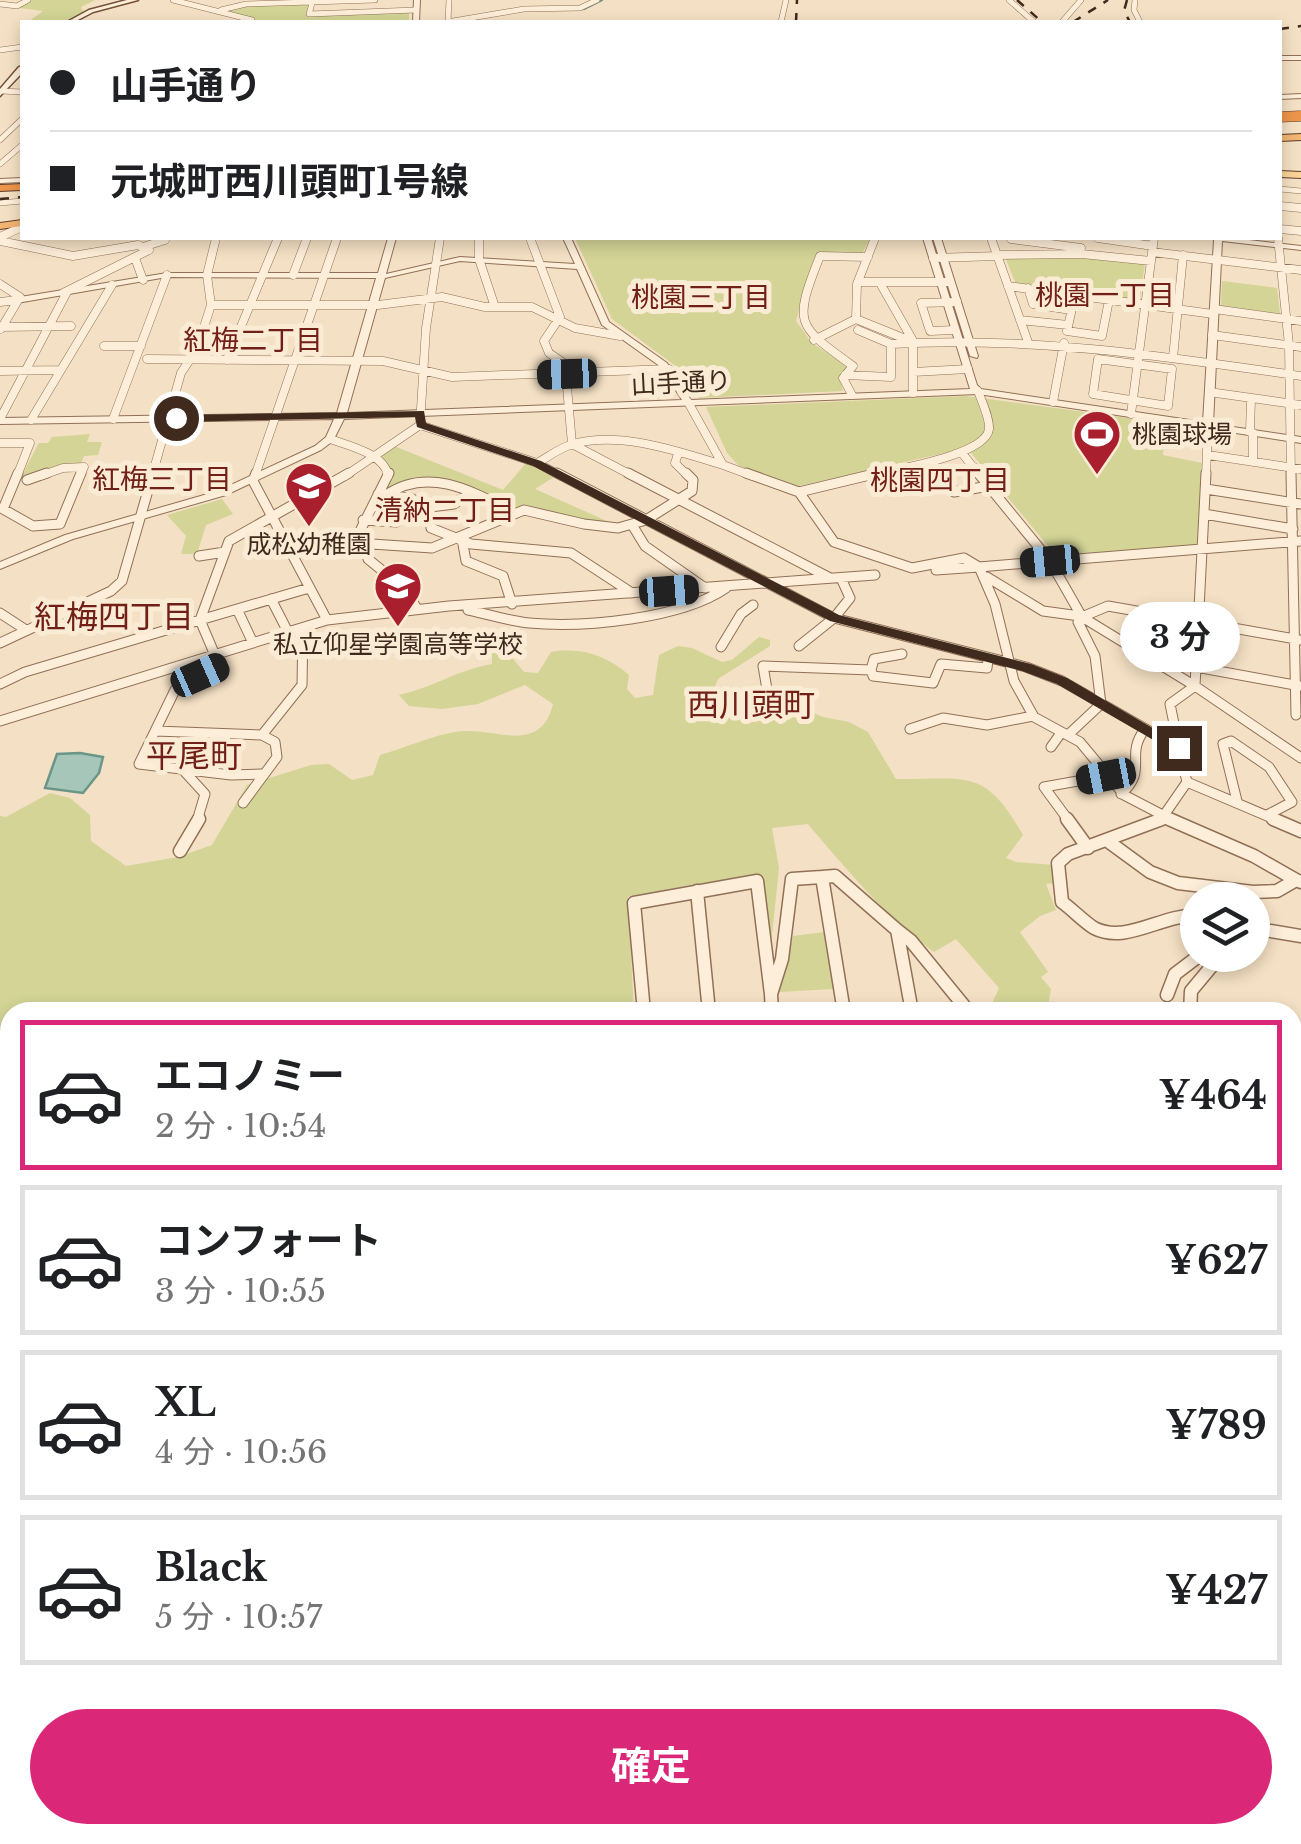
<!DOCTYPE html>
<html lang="ja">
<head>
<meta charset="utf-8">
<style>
  :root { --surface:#fff; --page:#f2f2f2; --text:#202124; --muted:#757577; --line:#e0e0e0; --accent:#db2777 }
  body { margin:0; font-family:"Libre Baskerville","Noto Sans JP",serif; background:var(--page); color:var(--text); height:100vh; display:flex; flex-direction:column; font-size:38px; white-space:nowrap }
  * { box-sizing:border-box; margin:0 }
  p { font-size:32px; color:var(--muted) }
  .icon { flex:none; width:55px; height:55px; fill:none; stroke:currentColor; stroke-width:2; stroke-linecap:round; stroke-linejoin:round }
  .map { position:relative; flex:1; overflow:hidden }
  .drawer { position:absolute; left:0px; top:1002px; width:1302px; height:842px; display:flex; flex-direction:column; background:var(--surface); border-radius:30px 30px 0 0; box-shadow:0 5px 15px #0003 }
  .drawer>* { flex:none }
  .guide { position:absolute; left:20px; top:20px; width:1262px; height:220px; border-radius:0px; box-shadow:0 5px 15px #0003; display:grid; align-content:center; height:220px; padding:0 30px; background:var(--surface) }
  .fabs { position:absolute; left:1180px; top:882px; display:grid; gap:20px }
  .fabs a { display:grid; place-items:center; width:90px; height:90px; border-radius:50%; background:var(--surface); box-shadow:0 5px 15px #0003; font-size:50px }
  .end { position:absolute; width:45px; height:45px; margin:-22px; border:12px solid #3f2a1d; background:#fff; box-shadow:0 0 0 5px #fff }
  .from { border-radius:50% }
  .bubble { position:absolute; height:70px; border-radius:35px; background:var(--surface); box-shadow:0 5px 15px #0003; font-size:32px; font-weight:700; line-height:70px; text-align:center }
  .car { position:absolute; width:30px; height:60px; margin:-30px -15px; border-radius:12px; box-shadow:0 0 8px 2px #0007; background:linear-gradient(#222 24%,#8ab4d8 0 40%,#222 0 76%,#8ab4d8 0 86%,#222 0) }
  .guide b { display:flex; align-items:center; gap:35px; height:95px; font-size:38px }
  .guide b+b { border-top:2px solid var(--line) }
  .guide i { width:25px; height:25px; background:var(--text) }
  ul { padding:18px 0 0; list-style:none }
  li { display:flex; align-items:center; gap:30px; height:150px; margin:0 20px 15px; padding:0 10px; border:5px solid var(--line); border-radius:0px }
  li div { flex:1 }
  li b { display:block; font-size:38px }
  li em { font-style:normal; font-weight:700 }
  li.selected { border-color:var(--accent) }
  li>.icon { width:90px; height:90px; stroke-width:1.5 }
  .button { display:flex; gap:20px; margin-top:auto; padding:20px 30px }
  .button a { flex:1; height:115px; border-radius:60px; background:var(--accent); color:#fff; font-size:40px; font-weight:700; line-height:115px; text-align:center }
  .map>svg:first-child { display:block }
  .green { fill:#d3d496 }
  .water { fill:#a6c6ba; stroke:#6b9687; stroke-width:2.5 }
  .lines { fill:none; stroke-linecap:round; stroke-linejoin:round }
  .stream { stroke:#6b9687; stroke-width:2.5 }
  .motorway-tunnel { stroke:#d0bca3; stroke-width:28; stroke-dasharray:28 14; stroke-linecap:butt }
  .minor-far4-casing { stroke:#917057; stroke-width:6 }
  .minor-far3-casing { stroke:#917057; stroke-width:9 }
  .minor-far2-casing { stroke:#917057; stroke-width:11 }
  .minor-far1-casing { stroke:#917057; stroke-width:15 }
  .minor-casing { stroke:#917057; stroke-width:18 }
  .tertiary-casing { stroke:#917057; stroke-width:2 }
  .secondary-casing { stroke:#73513a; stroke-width:3 }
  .primary-casing { stroke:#5f3e2c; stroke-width:2 }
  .trunk-casing { stroke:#5f3e2c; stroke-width:2 }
  .motorway-casing { stroke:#5f3e2c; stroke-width:2 }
  .minor-far4 { stroke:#fdeed9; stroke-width:5 }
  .minor-far3 { stroke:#fdeed9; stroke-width:8 }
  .minor-far2 { stroke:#fdeed9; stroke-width:9 }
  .minor-far1 { stroke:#fdeed9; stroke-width:12 }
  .minor { stroke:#fdeed9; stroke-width:15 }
  .tertiary { fill:#fdeed9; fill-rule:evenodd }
  .secondary { fill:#fdeed9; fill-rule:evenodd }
  .primary { fill:#fbd298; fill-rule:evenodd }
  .trunk { fill:#f4b472; fill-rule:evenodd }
  .motorway { fill:#ed954b; fill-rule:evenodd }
  .rail { stroke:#3f2a1d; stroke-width:2.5; stroke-dasharray:9 9; stroke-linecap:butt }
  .motorway-bridge-casing { stroke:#5f3e2c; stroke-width:11; stroke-linecap:butt }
  .motorway-bridge { stroke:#ed954b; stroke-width:10 }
  .route { fill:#3f2a1d }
  .labels { text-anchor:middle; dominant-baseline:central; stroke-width:10; stroke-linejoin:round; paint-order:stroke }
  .far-street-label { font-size:25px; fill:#3f2a1d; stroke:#faebd5 }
  .far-poi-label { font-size:25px; fill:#3f2a1d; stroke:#faebd5 }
  .far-neighbourhood-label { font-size:28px; fill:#722017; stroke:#faebd5 }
  .neighbourhood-label { font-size:32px; fill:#722017; stroke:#faebd5 }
</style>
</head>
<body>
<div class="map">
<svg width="1301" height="1844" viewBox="0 0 1301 1844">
  <rect width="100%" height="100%" fill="#f4e0c4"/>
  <path class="green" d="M32,0h63l-14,7 3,6 -19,9h-37l15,-11 -24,-3z
    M310,3l-2,11 101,-2v10h-157l-29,-12 23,-5z
    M575,238h295l-8,16h-46l-20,67 16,22 37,24 -10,9 4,15 -144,7 -22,-31 -65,-48z
    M1079,256l66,6 -5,38 -124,-16 -11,-27z
    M1222,281l55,7 3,26 -59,-8z
    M966,396l199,27 -2,32 39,8 -5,84 -139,11 -91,-110 -168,38 -60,-20 -12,-13 -21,-46z
    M90,434l-3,8h15l-4,13 -14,1 -4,9 -59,12 18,-34h9l4,-6z
    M394,446l109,44 23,-27 28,14 -19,12 74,33c-34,0 -48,-11 -77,-15 -9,-1 -15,3 -24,0 -50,-18 -74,-43 -125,-15l10,-19 -12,-18z
    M222,499l11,15 -27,11 -9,29h-16l5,-18 -19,-21z
    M492,627l9,3 4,19 19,23 14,1 13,-21c30,-5 55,3 78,23l-2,14 8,9 18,-3 6,-40 19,-9 14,2 30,14 10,-2 27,-23 11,3v6l-52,33 -4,10 9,11 62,1 38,16 26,5 19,10 28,47c72,1 88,-12 127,56l-17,23 10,4 38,3 1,18 -9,1 10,26 -16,6 -20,16 28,40 -7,5 10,12 -4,23h-49l-5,-11 6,-13 -43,-49 -22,13c-48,-35 -87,-82 -126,-128l-36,4 7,40 -8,76 -8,-69 -135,22 6,115h-624v704l-10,-2v-898l6,1 44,-24 20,5 20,17 1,26 35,25 52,-9 34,-12 35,-60 64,-20 18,-1 23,16 21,-5 7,-20c26,-7 59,-23 86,-24 34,-1 75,22 87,-27l-28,-19 -47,19 -36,5 -33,-3 -10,-11c33,-7 58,-25 93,-31z
    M825,932l9,57 -55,3 14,-56z
    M1301,1637v207h-628l12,-9h607v-196z
    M287,1835h251l-4,9h-247z"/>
  <path class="water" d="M80,753l23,4 -4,16 -16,20 -38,-5 12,-34z"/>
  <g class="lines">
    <path class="stream" d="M584,9l18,-9"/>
    <path class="motorway-tunnel" d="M0,1759l10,-5
      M13,1844l18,-9"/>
    <g class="minor-far4-casing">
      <path id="minor-far4" d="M173,0l79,20 -3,2
        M313,0l-4,14 107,-4
        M1009,0l25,22
        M1135,0l-1,10 6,12
        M0,4l17,2 11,-6
        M221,10l25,-6 129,-4
        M447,22l77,-13 56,-1 17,-8
        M448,22l1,-22
        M781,22l5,-22
        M1062,22l19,-22
        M0,50l22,-3
        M2,91l20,1
        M0,140l22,-21
        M0,164l22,-19
        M1280,189l21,2
        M0,203l22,-2
        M1280,206l21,2"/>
    </g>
    <g class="minor-far3-casing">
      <path id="minor-far3" d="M1280,206l21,2
        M1280,229l21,2
        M0,237l22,-10
        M440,238l-14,90 -6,97 117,38 24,13
        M479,238v21l16,48
        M530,238l30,79 -16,24 5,12 16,11 7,80
        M875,238l-18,46 -1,35 57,23v51
        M991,238l37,104
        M1098,238l55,8
        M1278,238l11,107 2,131
        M1011,239l70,9
        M0,241l73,15 65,-11 11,5
        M146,246l19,-6
        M1152,252l149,18
        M997,255l85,-1 69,7
        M135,258l8,22
        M933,258l65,-2
        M293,275l14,-37
        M858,282h90
        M880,283l32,56
        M0,284l20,13 -19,32
        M1008,286l205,28
        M1028,288l5,16 38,6
        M63,293l86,-43
        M1075,295l-8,36 35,5 7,-36
        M0,302l17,-2
        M211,305h167l64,-8 43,10h47l43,21 45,8
        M1214,309l87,12
        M1020,320l48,5
        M0,327l71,-1
        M858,330l33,14
        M955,330l-25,1 -9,-28 36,-1
        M1212,335l89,12
        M814,340l42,-21
        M104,346h37
        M1173,358l10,-103
        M147,359l236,2 69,16 217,-8
        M1098,359l74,10 -4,37 -75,-12z
        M227,360l51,-122
        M0,371l60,-1
        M913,372l55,-3
        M845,375l46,2v-33c139,-8 273,12 410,32
        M1209,392l92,13
        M852,395l-9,-17 10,-12c-57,-41 -60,-42 -33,-110l48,1
        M688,402l35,63 30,11
        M1053,402l11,-59
        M1131,414l23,-176
        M0,419l67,-127
        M113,419l54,-144
        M31,420l81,-135
        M1250,432l1,-34
        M1253,433v29
        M330,439c20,7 55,15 58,37
        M0,443h30l-13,33
        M572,444l61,32
        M962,453l18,23
        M678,454l-3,9 13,13
        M1208,455l93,14
        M537,463c11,-6 24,-16 36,-19 48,-13 104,7 150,21
        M40,476l23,-8 21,-1 -4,9
        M152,476l29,-103 16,-24 14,-44 -4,-30 9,-37
        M255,476l82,-238
        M345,476l75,-51
        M867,476c24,-6 119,-20 122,-47 1,-11 -7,-27 -11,-38
        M928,476l46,-9
        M1206,476l2,-50"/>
    </g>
    <g class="minor-far2-casing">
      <path id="minor-far2" d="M18,473l-15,36 30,17 27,-2
        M389,473l-28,56 7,30 38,31 11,19
        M557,473l277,145 192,49 36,14 117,67 8,34 -27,39
        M628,473l202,105
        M746,473l53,19 79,-19
        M978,473l72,88 32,56 -4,5 17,34 6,48 -32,30
        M1291,473l5,242
        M916,478l25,-5
        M27,480l20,-7
        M1206,489l95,15
        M799,492l35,50 78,26 52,-10 15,9 322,-26
        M954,492l35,-6
        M378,494l32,4 20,9 1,21 40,16 100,9 61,40
        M386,495c42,-29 86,-4 126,17
        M430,507l24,-3 15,-10
        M1204,514l89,15
        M363,520l34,2
        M60,524l21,-51
        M634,528l11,18 60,42
        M281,538l151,10 92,-38 60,14 34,4 28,-8 46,-29 1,-11 -7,-7
        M462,539l4,22 37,15 9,28
        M199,556l26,-4
        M936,570l43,-3 16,37 19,77 20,36 46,25 44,53 50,26
        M987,577l56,34 37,5
        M271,599l17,33
        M237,609l16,34
        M468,610c20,4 40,11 61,13 54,5 152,-4 197,-35
        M0,613l26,17
        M1082,617l113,69 106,72
        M1082,617l26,-11 193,34
        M327,620l122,-14 426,-31
        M0,643l111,-52 11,-10 31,-108
        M799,646l35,-28 16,-20 -9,-20
        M721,647l20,-33 12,-9
        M1196,667l104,19
        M871,670l3,-11 28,-5
        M0,684l25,-12 175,-52 29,-79 120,-68
        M768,695l-5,-29 108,4 2,6 60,7 8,-19 46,4 1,-8
        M0,721l327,-101 -74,-139 3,-8
        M910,729l33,-11 44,7 46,-9
        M156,731l106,4
        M1051,747l10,-14
        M1179,748l-9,-44 25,-18 11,-213
        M184,771l21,23 -8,27
        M261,774l-30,1 -92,-11 36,-74 45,-23 -20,-47 109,-32
        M1187,782l92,39
        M1121,794c28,-24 3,-38 24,-65
        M1237,801l-14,-57 8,-3 38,26 23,35 -23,12
        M243,803l34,-46 -2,-15 -13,-7 40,-50 1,-57
        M1069,821l-25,-34 62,-11"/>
    </g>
    <g class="minor-far1-casing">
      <path id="minor-far1" d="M1067,819l21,29
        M1162,819l-94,35 -10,9 4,39c11,8 21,19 32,26 33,17 69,-15 104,-12
        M1169,819l85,37 42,24
        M1273,819l28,12
        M1109,842l41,30 28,11 75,9 24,-1 19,-11 5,2
        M180,851l19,-32
        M697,891l12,121
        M1252,928l49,8
        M897,930l14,11 58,71
        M1167,995l8,-21 25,-19
        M644,1012l-10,-109 123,-22 14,113
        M772,1012l-1,-18 11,-35 10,-80 30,-2
        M844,1012l-22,-135 13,-1 62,54 15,82
        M1190,1012l1,-21 30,-36"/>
    </g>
    <g class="minor-casing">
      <path id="minor" d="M1292,1701l9,-4"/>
    </g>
    <g class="tertiary-casing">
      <path id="tertiary" d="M414,0h6l-1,22h-6z
        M1280,56h21v4h-21z
        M1301,94v4l-21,1v-4z
        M22,178v4l-22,1v-4z
        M388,238h8l-10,36 74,-17 115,7 -12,-26h8l38,84 58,41 24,37 279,-11 -47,-151h8l46,147 4,4 222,33 11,-182 -2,-2h20l69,8v4l-79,-9 -9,183 88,13v6l-323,-49 -634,25 -11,22 -12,9 -95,45 -153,44 -73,30v-7l65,-27 153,-44 97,-45 11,-9 8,-18 -334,5v-6l337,-5 39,-135 -209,-1 -150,26 -4,-3 1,-2 153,-25h211zM460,261l117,8 25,56 59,42 21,33 -335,13 38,-135z
        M933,238h8l37,118 -1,2 -7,-2z
        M1301,1303v16l-9,1v-16z
        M1292,1530h9v18h-9z
        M1301,1601v20l-9,2v-20z
        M356,1835h36l-3,8 -4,1h-35l3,-8z"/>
    </g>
    <g class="secondary-casing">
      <path id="secondary" d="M127,0h11l-45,12 -19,10h-7l22,-12z
        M19,67h3v6l-22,23v-7z"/>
    </g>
    <g class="primary-casing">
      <path id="primary" d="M1280,171l21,1v6l-21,-1z"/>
    </g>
    <g class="trunk-casing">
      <path id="trunk" d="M1301,134v6l-21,1v-6z
        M22,220v6l-22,3v-6z"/>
    </g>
    <g class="motorway-casing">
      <path id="motorway" d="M22,184v6l-22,1v-6z
        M1301,1432v47l-9,1v-47z"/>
    </g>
    <use href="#minor-far4" class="minor-far4"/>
    <use href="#minor-far3" class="minor-far3"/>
    <use href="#minor-far2" class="minor-far2"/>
    <use href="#minor-far1" class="minor-far1"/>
    <use href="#minor" class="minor"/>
    <use href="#tertiary" class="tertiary"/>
    <use href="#secondary" class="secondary"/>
    <use href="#primary" class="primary"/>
    <use href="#trunk" class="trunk"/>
    <use href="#motorway" class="motorway"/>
    <path class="rail" d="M1017,0l25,22
      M1127,0l-3,11 6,11
      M796,22l1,-22
      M1073,22l35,-22
      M1280,29l21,-3
      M1280,115l21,2
      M0,199l22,-2"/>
    <g class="motorway-bridge-casing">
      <path id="motorway-bridge" d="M1280,117l21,-1"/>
    </g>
    <use href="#motorway-bridge" class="motorway-bridge"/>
  </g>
  <path class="route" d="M424,411l2,12 115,38 298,154 192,49 36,14 120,70 -13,4 -117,-68 -35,-13 -192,-50 -297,-155 -116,-39 -2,-10 -239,5 -5,-4 5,-3z"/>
  <defs>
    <g id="stadium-pin" transform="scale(2.5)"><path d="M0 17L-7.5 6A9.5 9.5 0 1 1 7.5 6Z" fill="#a91f2e" stroke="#faebd5"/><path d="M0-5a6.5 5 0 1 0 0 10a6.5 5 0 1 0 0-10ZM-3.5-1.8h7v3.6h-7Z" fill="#fff"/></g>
    <g id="school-pin" transform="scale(2.5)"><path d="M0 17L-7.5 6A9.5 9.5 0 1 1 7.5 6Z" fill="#a91f2e" stroke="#faebd5"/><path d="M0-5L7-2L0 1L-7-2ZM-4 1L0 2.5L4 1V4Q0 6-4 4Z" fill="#fff"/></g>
  </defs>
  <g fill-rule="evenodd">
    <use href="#stadium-pin" x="1097" y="434"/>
    <use href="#school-pin" x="309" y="486"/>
    <use href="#school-pin" x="398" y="586"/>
  </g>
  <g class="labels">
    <g class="far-street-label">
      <text transform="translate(681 383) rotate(-3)">山手通り</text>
    </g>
    <g class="far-poi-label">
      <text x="1132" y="434" text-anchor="start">桃園球場</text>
      <text x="309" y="544">成松幼稚園</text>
      <text x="398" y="644">私立仰星学園高等学校</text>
    </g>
    <g class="far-neighbourhood-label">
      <text x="1105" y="295">桃園一丁目</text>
      <text x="701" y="297">桃園三丁目</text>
      <text x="253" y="340">紅梅二丁目</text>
      <text x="162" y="479">紅梅三丁目</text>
      <text x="940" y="480">桃園四丁目</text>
      <text x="445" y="510">清納二丁目</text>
    </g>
    <g class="neighbourhood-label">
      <text x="114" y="617">紅梅四丁目</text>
      <text x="751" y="705">西川頭町</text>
      <text x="194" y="756">平尾町</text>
    </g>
  </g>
</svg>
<div class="fabs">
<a><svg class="icon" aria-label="layers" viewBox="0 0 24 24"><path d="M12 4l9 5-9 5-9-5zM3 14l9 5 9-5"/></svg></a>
</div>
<i class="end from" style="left:176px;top:418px"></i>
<i class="end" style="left:1179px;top:748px"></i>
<div class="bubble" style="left:1120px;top:602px;width:120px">3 分</div>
<i class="car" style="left:567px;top:374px;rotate:268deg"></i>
<i class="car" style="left:1050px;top:561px;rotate:265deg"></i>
<i class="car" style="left:669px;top:591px;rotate:86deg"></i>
<i class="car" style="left:200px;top:675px;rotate:66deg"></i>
<i class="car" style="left:1106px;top:776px;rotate:259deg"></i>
<div class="guide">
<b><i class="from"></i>山手通り</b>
<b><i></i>元城町西川頭町1号線</b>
</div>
<section class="drawer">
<ul>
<li class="selected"><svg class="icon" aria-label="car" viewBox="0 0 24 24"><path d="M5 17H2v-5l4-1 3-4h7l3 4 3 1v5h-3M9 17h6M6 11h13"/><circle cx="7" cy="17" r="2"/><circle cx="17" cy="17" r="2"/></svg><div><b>エコノミー</b><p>2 分 · 10:54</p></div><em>¥464</em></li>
<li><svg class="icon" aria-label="car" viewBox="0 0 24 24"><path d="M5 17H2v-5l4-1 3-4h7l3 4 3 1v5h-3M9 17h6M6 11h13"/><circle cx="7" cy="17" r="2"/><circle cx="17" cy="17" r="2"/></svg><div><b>コンフォート</b><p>3 分 · 10:55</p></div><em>¥627</em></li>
<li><svg class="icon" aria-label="car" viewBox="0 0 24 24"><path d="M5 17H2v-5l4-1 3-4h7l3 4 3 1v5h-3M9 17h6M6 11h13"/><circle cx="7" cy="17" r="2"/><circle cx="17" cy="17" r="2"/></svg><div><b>XL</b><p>4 分 · 10:56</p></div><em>¥789</em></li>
<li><svg class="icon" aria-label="car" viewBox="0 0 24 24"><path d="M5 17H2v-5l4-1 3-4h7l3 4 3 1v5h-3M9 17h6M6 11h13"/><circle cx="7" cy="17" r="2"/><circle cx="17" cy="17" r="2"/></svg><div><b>Black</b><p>5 分 · 10:57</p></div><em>¥427</em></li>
</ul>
<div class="button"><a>確定</a></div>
</section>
</div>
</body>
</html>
